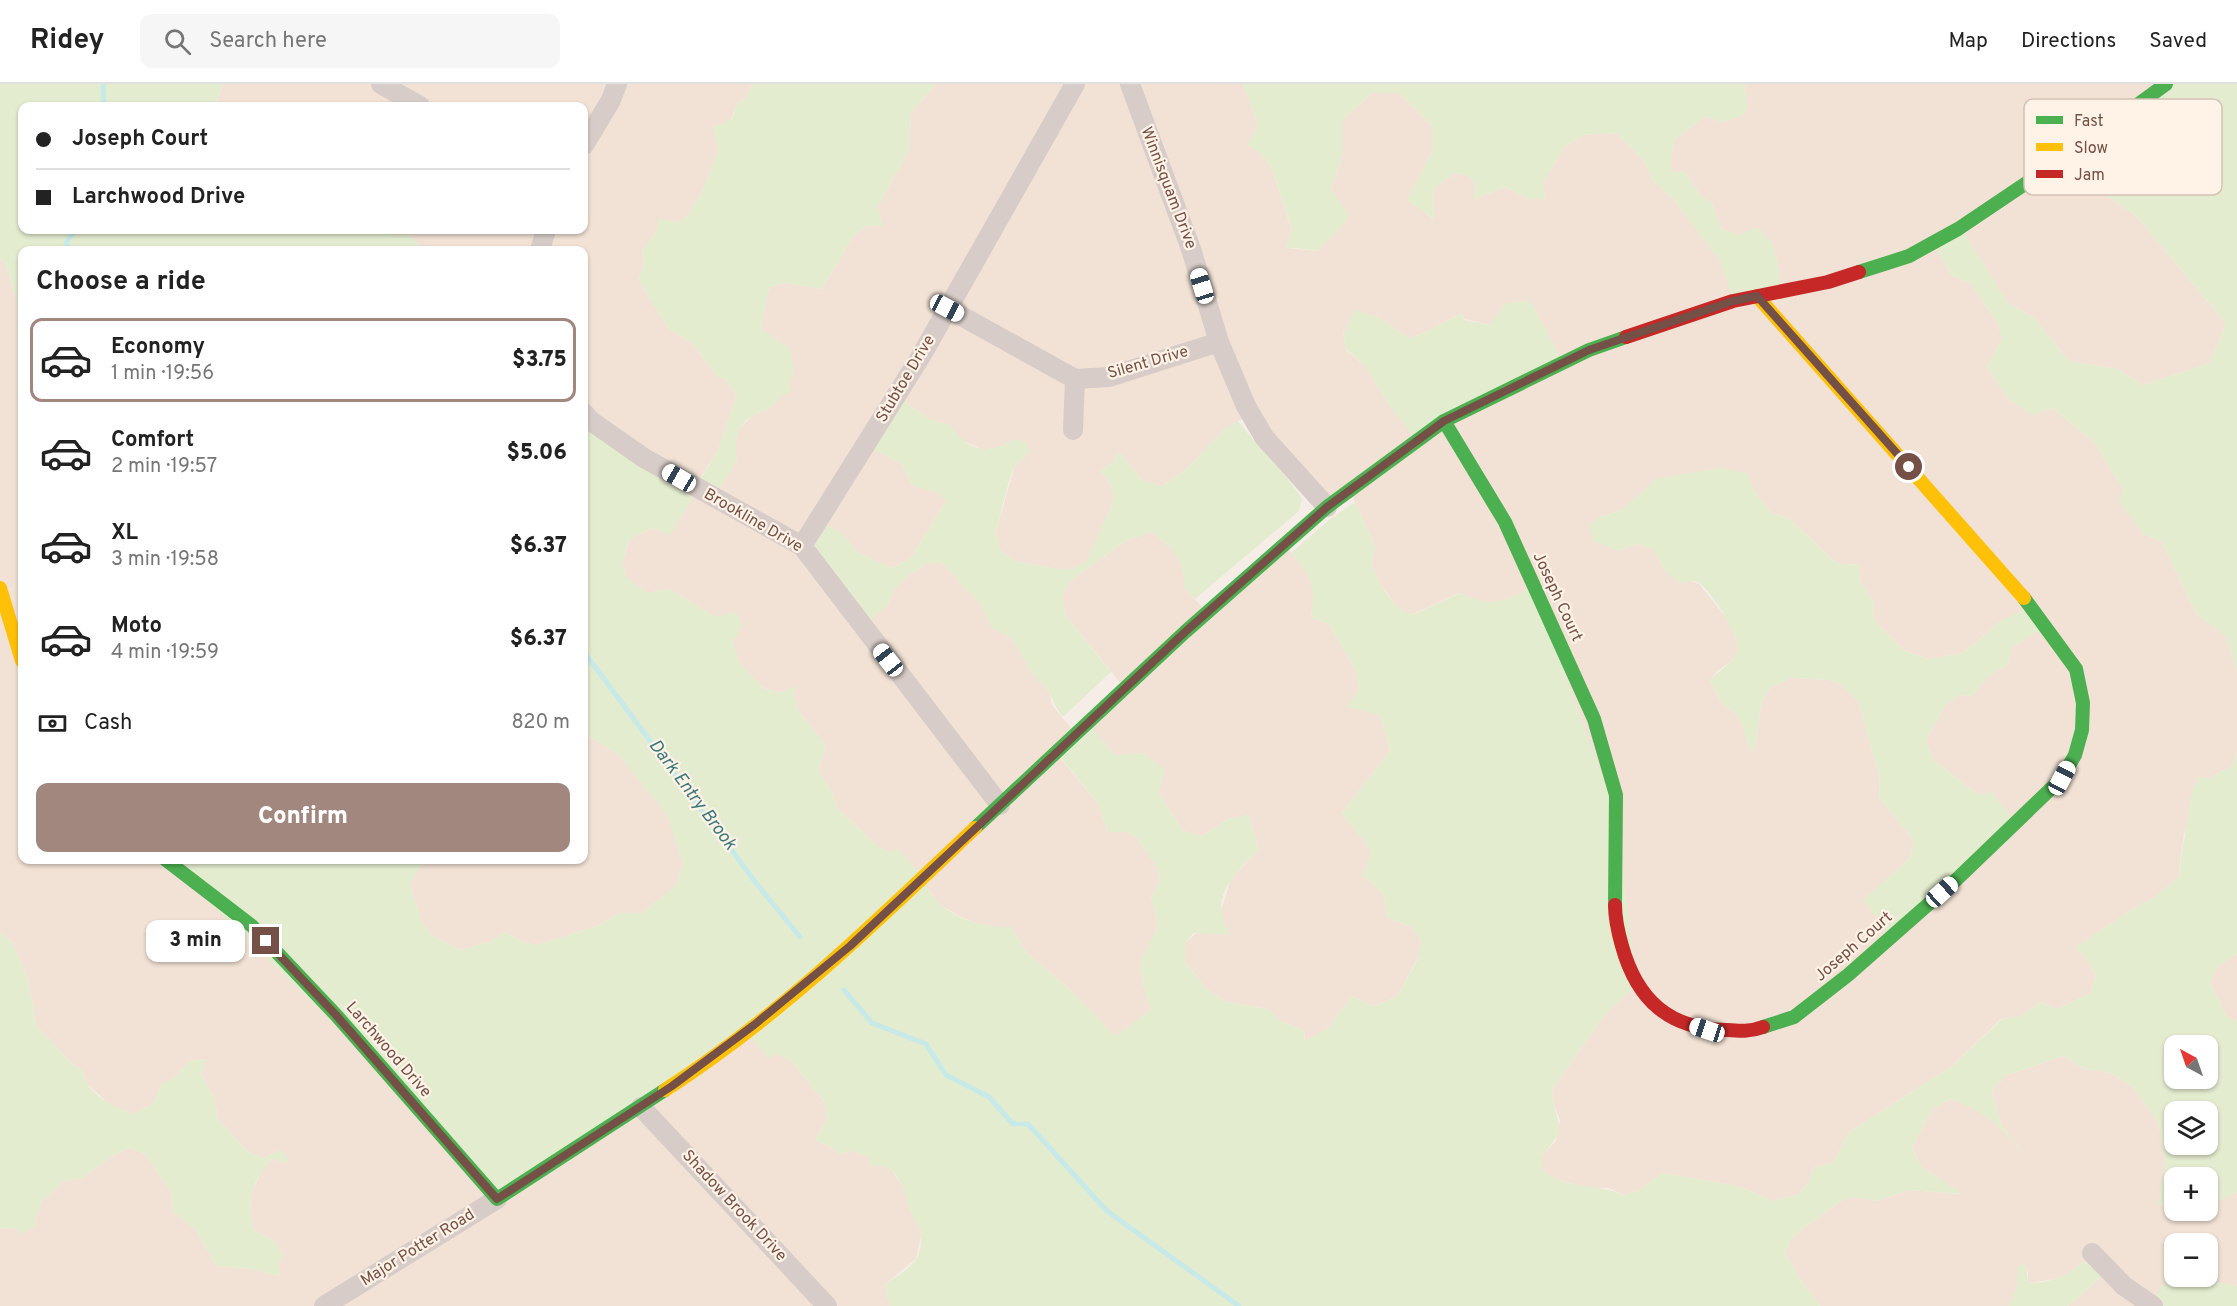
<!DOCTYPE html>
<html lang="en">
<head>
<meta charset="utf-8">
<style>
  :root { --surface:#fff; --page:#f6f6f6; --text:#222; --muted:#767676; --line:#e0e0e0; --accent:#a2877e }
  body { margin:0; font-family:Overpass,sans-serif; background:var(--page); color:var(--text); height:100vh; display:flex; flex-direction:column; font-size:22px; white-space:nowrap }
  * { box-sizing:border-box; margin:0 }
  p { font-size:20px; color:var(--muted) }
  .icon { flex:none; width:33px; height:33px; fill:none; stroke:currentColor; stroke-width:2; stroke-linecap:round; stroke-linejoin:round }
  .map { position:relative; flex:1; overflow:hidden }
  .side { position:absolute; left:18px; top:162px; width:570px; height:618px; display:flex; flex-direction:column; background:var(--surface); border-radius:12px; box-shadow:0 2px 4px #0004 }
  .side>* { flex:none }
  .hud { position:absolute; left:18px; top:18px; width:570px; height:132px; border-radius:12px; box-shadow:0 2px 4px #0004; display:grid; align-content:center; height:132px; padding:0 18px; background:var(--surface) }
  .needle { width:39px; rotate:320deg }
  .controls { position:absolute; left:2164px; top:951px; display:grid; gap:12px }
  .controls a { display:grid; place-items:center; width:54px; height:54px; border-radius:12px; background:var(--surface); box-shadow:0 2px 4px #0004; font-size:30px }
  .end { position:absolute; width:27px; height:27px; margin:-14px; border:8px solid #745046; background:#fff; box-shadow:0 0 0 3px #fff }
  .from { border-radius:50% }
  .bubble { position:absolute; height:42px; border-radius:12px; background:var(--surface); box-shadow:0 2px 4px #0004; font-size:20px; font-weight:800; line-height:42px; text-align:center }
  .car { position:absolute; width:18px; height:36px; margin:-18px -9px; border-radius:8px; box-shadow:0 0 4px 2px #0007; background:linear-gradient(#fff 24%,#345 0 40%,#fff 0 76%,#345 0 86%,#fff 0) }
  .hud b { display:flex; align-items:center; gap:21px; height:57px; font-size:22px }
  .hud b+b { border-top:2px solid var(--line) }
  .hud i { width:15px; height:15px; background:var(--text) }
  ul { padding:0; list-style:none }
  li { display:flex; align-items:center; gap:18px; height:84px; margin:0 12px 9px; padding:0 6px; border:3px solid transparent; border-radius:12px }
  li div { flex:1 }
  li b { display:block; font-size:22px }
  li em { font-style:normal; font-weight:800 }
  li.on { border-color:var(--accent) }
  li>.icon { width:54px; height:54px; stroke-width:1.5 }
  h2 { padding:0 18px; font-size:27px; line-height:72px }
  .pay { display:flex; align-items:center; gap:15px; height:66px; padding:0 18px; font-size:22px }
  .pay p { margin-inline-start:auto }
  .action { display:flex; gap:12px; margin-top:auto; padding:12px 18px }
  .action a { flex:1; height:69px; border-radius:12px; background:var(--accent); color:#fff; font-size:24px; font-weight:800; line-height:69px; text-align:center }
  header { display:flex; align-items:center; gap:36px; box-sizing:border-box; height:84px; padding:0 30px; background:var(--surface); border-bottom:2px solid var(--line) }
  header strong { font-size:28px }
  nav { display:flex; gap:33px; margin-inline-start:auto; font-size:21px }
  .search { width:420px; height:54px; background:var(--page); display:flex; align-items:center; gap:15px; box-sizing:border-box; padding:0 21px; border-radius:12px; color:var(--muted); font-size:22px }
  .map>svg:first-child { display:block }
  .residential { fill:#f2e2d5; fill-rule:evenodd }
  .green { fill:#e4ecd0; fill-rule:evenodd }
  .lines { fill:none; stroke-linecap:round; stroke-linejoin:round }
  .stream { stroke:#c7e9e7; stroke-width:5 }
  .street { stroke:#d7ccc8; stroke-width:20 }
  .fast { stroke:#4caf50; stroke-width:14 }
  .slow { stroke:#ffc107; stroke-width:14 }
  .jam { stroke:#c62828; stroke-width:14 }
  .route { stroke:#745046; stroke-width:8 }
  .labels { text-anchor:middle; dominant-baseline:central; stroke-width:4.5; stroke-linejoin:round; paint-order:stroke }
  .street-label { font-size:16px; fill:#745046; stroke:#fff2e6 }
  .water-label { font-size:18px; font-style:italic; fill:#3a797b; stroke:#fff2e6 }
  .key { fill:#fff2e6; stroke:#d5c1b6; stroke-width:1.5 }
  .key-label { font-size:16px; fill:#745046 }
</style>
</head>
<body>
<header>
<strong>Ridey</strong>
<div class="search"><svg class="icon" aria-label="search" viewBox="0 0 24 24"><circle cx="10" cy="10" r="6"/><path d="M15 15l6 6"/></svg>Search here</div>
<nav><a>Map</a><a>Directions</a><a>Saved</a></nav>
</header>
<div class="map">
<svg width="2237" height="1222" viewBox="0 0 2237 1222">
  <rect width="100%" height="100%" fill="#f6eee6"/>
  <path class="residential" d="M223,0h529l-5,13 -10,7 -34,86 -17,28 -29,12 -15,22 2,6 -5,23 29,47 25,16 24,32 9,4 11,14 -19,56 -23,37 -111,-72v-165h-162l-39,-20h201v-124h-367l-1,-2z
    M936,0h307l15,41 1,26 12,15 21,65 -6,17 32,3 13,-62 12,-35v-34l28,-27h28l33,33v25l-24,48 25,20 1,-31 21,-15 15,3 4,8v15l32,-12 22,12h17l-2,-15 22,-38 19,-11 32,-2 28,28 9,20 21,19 47,61 12,38 6,-64 -18,-6 -10,-28 -9,-4 -18,-26 -11,2 -3,-8 4,-25 30,-23 19,5 25,-15 -4,-23h420l-79,89 14,17 36,25 91,108 -16,40 -67,22 -25,-16 -49,-8 -35,-43 -27,-16 -47,-75 -26,17 17,31 19,8 27,39 5,16 -15,29 22,33 30,12 13,-4 42,34 29,47 20,45 19,8 35,73 29,20 11,37v81l-5,13 -23,12 -25,56 -6,43 -23,20 -21,11 -59,40 8,6 13,21 -5,18 -34,16 -17,-7 -19,14 -20,3 -50,48 -102,65 -16,31 -19,4 -4,13 -11,14 -26,7 -35,-15 -75,-13 -24,17 -15,5 -15,-7h-22l-35,-10 -10,-9v-14l14,-14 4,-21 -7,-17 -1,-13 54,-77 31,-28 -104,-396 -38,14h-14l-22,-10 -48,22 -12,-5 -22,-31 -6,-16 5,-15 -23,-50 -22,6 -83,-88 -21,11 -42,43 -23,16 -19,-5 -24,-29 -5,9 -13,10 10,14 3,14 -26,62 -15,8h-15l-43,-8 -15,-11 -4,-18 19,-67 15,-13 -16,-13 -13,8 -18,3 -24,-11 -9,-14 -19,-5 -34,-23 -32,47 36,20 11,21 28,8 6,8 -35,57 -19,10 -35,-16 -13,-17 44,70 5,-15 16,-15 19,-12h14l39,41 12,25 12,4 16,17 12,24 17,19 2,12 23,28 -19,20 43,52 8,27h20l10,6 20,29 2,15 -8,15 6,20 -1,14 -13,28 -1,22 9,29 -36,27 -48,-50 -41,-35 -15,-25 -23,1 -29,-12 -20,-12 -17,-23 -35,-29 -9,-5 -41,-39 -5,-15 -14,-23 8,-24 -28,-36 -5,-16 4,-7 -20,6 -15,-6 -24,-25 -5,-20 -17,-25 -47,-28 -21,4 -21,-14 -5,-15 7,-24 23,-12 85,-68 -3,-17 5,-14 14,-14 16,-7 10,-12 -18,-67 8,-42 16,-4 37,6 30,-51 14,-12 12,-20 31,-56 2,-37zM1354,227l24,6 31,21 17,-6 36,-19 2,6 26,6 -99,83 -25,-41 -20,-17 -3,-18 4,-3zM1753,406l18,23 18,5 45,43 10,4 14,-1 3,19 13,18 -1,11 2,9 30,30 24,8 34,-6 39,-33 40,8 -30,20 -4,16 -20,13 -16,19 -13,-1 -14,11 -19,34 6,19 45,35 -88,139 -25,-33 44,-40 6,-16 -3,-7 -32,-40 1,-18 -22,-78 -17,-17 -13,-4 -37,-2 -21,10 -9,16 -5,42 -5,6 -12,-35 -18,-15 -11,-21 6,-9 18,-13 5,-11 -10,-27 -30,-37 -34,-13 -12,-22 -15,-5 -19,7 -19,-34 22,-7z
    M0,174l5,5 17,53v544h143l68,52 511,120 48,30 33,41 2,16 -12,21 14,6 9,8 13,-3 18,6 23,14 14,19 4,20 12,22 -6,27 -32,26 6,21h-890v-77l14,-1 9,5 11,-6 7,-25 23,-21 18,-3 35,-25 12,-5 16,6 26,38 1,19 24,19 20,36 34,3 30,7 -7,-36 -18,-9 -5,-14 1,-22 11,-26 10,-10 12,4 -3,-13 -18,8 -15,-6 -30,-33 -4,-21 -13,-24 5,-15 -17,2 -17,19 -10,3 -9,21 -19,10 -23,-8 -24,-22 -5,-14 -10,-6 -36,-39 -7,-44 -16,-38 -13,-11z
    M1152,448l23,20 10,19 -1,17 21,22 80,-65 25,31 4,17 -3,25 18,6 27,47 3,18 21,26 10,36 -48,62 30,38 -8,25 19,17 4,24 26,11 8,13 -1,12 -23,44 -23,9 -22,-10 -24,32 -23,14 -1,-12 -23,-8 -13,-13 -42,-7 -20,-14 -21,-27v-18l36,-32 10,-32 28,-30 -10,-34 -21,4 -26,17 -19,-5 -24,-39 -16,-39 -28,2 -27,-31 34,-39 -56,-69 -4,-20 7,-14 58,-42z
    M584,649l35,22 50,62 14,46 -6,22 -35,28h-23l-19,12 -63,20 -14,-3 -18,-10 -13,9 -31,9 -30,-15 -10,-14 -11,-37 14,-24h160z
    M2237,870v67l-10,-4 -17,-35 8,-16z
    M2063,972l22,13 26,4 22,14 25,35 7,41 -6,43 16,-8v12h33v-13l9,5 20,-10v94l-17,-3 -15,-6 3,-1v-32h-33v31l-12,10 -9,21h-86l37,-33 -12,-19 -30,24 -35,5v-13l-19,36h-189l-21,-28 -14,-26 8,-16 51,-37 11,-2 23,4 30,-11 53,4 -40,-28 -9,-19 22,-39 16,-9 23,8 26,19 20,22 -18,-24 -9,-32 13,-16z"/>
  <path class="green" d="M0,0h223l-7,19 1,3h-195v124h361l16,6 10,-4 13,18h-400v66l-17,-53 -5,-5z
    M752,0h184l-25,29 -2,37 -31,56 5,20h-17l-14,12 -30,51 -37,-6 -16,4 -8,42 29,19 4,25 -5,10 1,9c-11,4 -13,11 -22,17 -4,2 -10,3 -14,6 -18,10 -20,26 -17,45l-22,37 -18,-6 -27,44 -18,-7 -23,12c-10,32 -9,34 19,53l21,-4 47,28 19,-5 8,13 -10,17 6,20 24,26 15,5 20,-7 -5,8 5,16 28,36 -8,24 14,23 5,15 41,39 9,5 11,-3 24,27v5c6,7 11,17 18,23 19,17 46,24 71,23l15,25 41,35 48,49 36,-26 -9,-29 -2,-20 16,-30 1,-14 -6,-20 8,-15 -2,-15 -20,-29 -10,-6h-20l-8,-27 -38,-47 32,-29 22,26 28,-2 22,16 -6,23 24,39 19,5 26,-17 21,-4 10,34c-15,16 -42,39 -37,64 1,7 5,15 8,22l-36,-2 -9,10v18l21,27 20,14 42,7 13,13 23,8 1,11 23,-13 24,-32 22,10 23,-9 21,-39 3,-17 -8,-13 -26,-11 -4,-24 -20,-17 8,-25 -29,-38 48,-62 -10,-36 -33,-8 12,-18 -3,-18 -27,-47 -18,-6c4,-35 2,-38 -20,-65l38,-33 26,-18 21,46 -5,15c8,20 20,44 41,52l48,-22c35,16 39,8 73,-5l82,222 22,175 -31,28 -54,77c1,33 20,34 -10,65v14c23,22 56,14 82,26l15,-5 24,-17 75,13 35,15 26,-7 11,-14 4,-13 19,-4 16,-31 102,-65 51,-48 19,-3 19,-14 17,7 34,-16 5,-18 -13,-21 -9,-6 60,-40 21,-11 23,-20 15,-90 7,-10 9,1 23,-12 5,-13v201l-19,12 -8,16 17,35 10,4v171l-20,11 -9,-6v-19h-33v20l-17,8 7,-43 -7,-41 -25,-35 -22,-14 -26,-4 -22,-13 -58,20 -13,16 9,32 25,33c-25,-29 -38,-45 -76,-58l-16,9 -22,39 9,19 42,28 -55,-4 -30,11 -23,-4 -11,2 -51,37 -8,16 14,26 21,28h-930l-6,-21c9,-7 28,-17 33,-27 10,-23 0,-30 -7,-49 -7,-22 -11,-46 -40,-43l-1,-9 -18,-6 -13,3 -9,-8 -14,-6 12,-21 -2,-16 -33,-41 -15,-8 -9,4 -23,-26 -243,162 -114,-119 -223,-215h259l-14,24 11,37 10,14 30,15 31,-9 13,-9 18,10 14,3 63,-20 19,-12h23l35,-28 6,-22 -15,-46 -49,-62 -35,-22v-318l112,72 22,-37 19,-56 -11,-14 -9,-4 -24,-32 -25,-16 -29,-47 5,-23 -2,-7 15,-21 2,-12 16,4 11,-4 17,-28 15,-39 -5,-24 19,-8 5,-15 10,-7zM2175,962h33v32h-33zM2175,1028h33v32h-33z
    M1243,0h501l4,23 -6,9 -19,6 -19,-5 -30,23 -4,25 3,7 11,-1 18,26 9,4 10,28 18,6 18,-8 16,17 10,43 -50,12 -13,-38 -46,-61 -21,-19 -9,-20 -28,-28 -32,2 -19,11 -22,38 2,15h-17l-22,-12 -32,12v-15l-4,-8 -15,-3 -21,15v31l-27,-19 25,-49v-25l-33,-33h-28l-28,27v34l-12,35 19,27 -32,35 -25,-3 -7,1 6,-19 -21,-64 -13,-15 -11,-6 11,-20z
    M2164,0h73v588l-11,-36 -29,-21 -35,-73 -19,-8 -24,-32 4,-13 -29,-47 -42,-34 -19,7 -24,-15 -22,-33 15,-29 -5,-16 -27,-39 -19,-8 -17,-31 26,-18 47,76 27,16 35,43 49,8 25,16 67,-22 16,-40 -91,-108 -36,-25 -29,-39z
    M1531,217l30,58 -145,80 -25,-31 -25,-41 -20,-18 -3,-17 4,-3 7,-19 24,7 31,21 17,-6 36,-19 2,7 26,5 15,-22z
    M897,313l34,23 20,5c15,26 37,31 63,14l12,3 5,10 -16,13 -6,16 -13,51 4,18 15,11 43,8h15l14,-8 27,-62 -3,-14 -10,-14 13,-10 5,-9 24,29 19,5 23,-16 42,-43 11,-6c20,27 46,49 64,78l-3,12 -104,88 -11,-11c1,-30 -11,-38 -32,-56l-25,8 -58,42 -7,14 4,20 45,56 -48,45c-9,-11 -8,-15 -14,-25 -4,-6 -11,-11 -16,-18 -14,-20 -14,-36 -40,-45l-13,-25 -38,-41h-14l-19,12 -16,15 -5,15 -26,20 -60,-82 19,-22 23,14 13,17 35,16 19,-10 35,-57 -6,-7 -28,-9 -11,-21 -36,-20z
    M1719,384l29,5 5,17 18,23 18,5 45,43 10,4 14,-1 3,19 13,18 -1,11 2,9 30,30 24,8 34,-6 39,-33 26,-12 14,20 -30,20 -4,16 -20,13 -16,19 -13,-1 -14,11 -19,34 6,19 45,35 15,-2 22,29 -125,112 -26,-33 45,-40 6,-16 -3,-7 -32,-40 1,-18 -22,-78 -17,-17 -13,-4 -37,-2 -21,10 -9,16 -5,42 -5,7 -12,-36 -18,-15 -11,-21c7,-11 24,-17 27,-30 4,-14 -26,-60 -38,-68 -6,-3 -13,-1 -19,0l-15,-12 -12,-22 -15,-5 -19,7 -26,-10 -3,-17 10,-7 22,-7 34,-31z
    M0,848l13,11 16,38 7,44 36,39 10,6c5,25 31,37 52,44l19,-10 9,-21 10,-3 17,-19 18,-2 -6,15 13,24 4,21 30,33 15,6 18,-8 8,11 -5,2 -12,-4c-20,20 -27,46 -17,72l18,9 11,15 -6,10 2,11 -30,-7 -34,-3 -20,-36 -24,-19 -1,-19 -26,-38 -16,-6 -12,5 -35,25 -18,3 -23,21 -7,25 -11,7 -9,-6 -14,1z
    M2093,1170l12,19 -37,33h-59l8,-19 1,-20 7,-3 3,19c33,-1 41,-10 65,-29z
    M2175,1191l30,2 15,6 17,3v20h-83l-3,-3 12,-18z"/>
  <g class="lines">
    <path class="stream" d="M103,0l1,22
      M69,166l-3,-7 9,-13
      M584,568l172,231 44,54
      M844,906l28,33 54,21 20,31 43,22 24,27h15l79,87 132,95"/>
    <path class="street" d="M381,0l39,22
      M1130,0l61,165 28,93 27,64 18,31 63,70
      M584,61l27,-45 6,-16
      M540,166l6,-20
      M947,224l128,71 34,-2 110,-35
      M584,329l7,8 53,37 158,88 198,259
      M1073,346l2,-51
      M802,462l119,-190 154,-272
      M641,1023l186,199
      M2092,1169l32,33 29,20
      M324,1222l173,-107"/>
    <path class="fast" d="M1859,188l50,-16 49,-27 116,-78 92,-67
      M1444,337l61,101 89,197 22,76 -1,110
      M975,744l210,-196 142,-125 117,-86 145,-71 37,-13
      M166,776l86,66 84,89 161,184 168,-109
      M1763,943l31,-10 54,-42 109,-96 105,-101 13,-23 7,-25 1,-27 -7,-34 -52,-71"/>
    <path class="slow" d="M1757,212l267,302
      M0,504l22,73
      M665,1006c114,-73 212,-169 310,-262"/>
    <path class="jam" d="M1626,253l107,-36 95,-19 31,-10
      M1615,821c0,15 3,27 7,41 15,54 47,83 104,84 13,1 24,2 37,-3"/>
  </g>
  <g class="lines">
    <path class="route" d="M266,857l70,74 161,184 175,-113 82,-61 96,-79 335,-314 142,-125 117,-86 145,-71 144,-49 24,-5 152,171"/>
  </g>
  <g class="labels">
    <g class="street-label">
      <text transform="translate(1168 104) rotate(69)">Winnisquam Drive</text>
      <text transform="translate(1148 279) rotate(-16)">Silent Drive</text>
      <text transform="translate(906 295) rotate(-59)">Stubtoe Drive</text>
      <text transform="translate(753 437) rotate(30)">Brookline Drive</text>
      <text transform="translate(1557 513) rotate(65)">Joseph Court</text>
      <text transform="translate(1854 863) rotate(-41)">Joseph Court</text>
      <text transform="translate(388 966) rotate(49)">Larchwood Drive</text>
      <text transform="translate(734 1122) rotate(47)">Shadow Brook Drive</text>
      <text transform="translate(418 1164) rotate(-32)">Major Potter Road</text>
    </g>
    <g class="water-label">
      <text transform="translate(692 711) rotate(53)">Dark Entry Brook</text>
    </g>
  </g>
  <rect x="2024" y="15" width="198" height="96" rx="9" class="key"/>
  <rect x="2036" y="32" width="27" height="8" fill="#4caf50"/>
  <rect x="2036" y="59" width="27" height="8" fill="#ffc107"/>
  <rect x="2036" y="86" width="27" height="8" fill="#c62828"/>
  <g class="key-label">
    <text x="2074" y="42">Fast</text>
    <text x="2074" y="69">Slow</text>
    <text x="2074" y="96">Jam</text>
  </g>
</svg>
<div class="controls">
<a><svg class="needle" viewBox="-14 -14 28 28"><path d="M0-13l5 13h-10z" fill="#e53935"/><path d="M0 13l5-13h-10z" fill="#767676"/></svg></a>
<a><svg class="icon" aria-label="layers" viewBox="0 0 24 24"><path d="M12 4l9 5-9 5-9-5zM3 14l9 5 9-5"/></svg></a>
<a>+</a>
<a>−</a>
</div>
<i class="end from" style="left:1909px;top:383px"></i>
<i class="end" style="left:266px;top:857px"></i>
<div class="bubble" style="left:146px;top:836px;width:99px">3 min</div>
<i class="car" style="left:1202px;top:202px;rotate:343deg"></i>
<i class="car" style="left:947px;top:224px;rotate:118deg"></i>
<i class="car" style="left:679px;top:394px;rotate:300deg"></i>
<i class="car" style="left:888px;top:576px;rotate:322deg"></i>
<i class="car" style="left:2062px;top:694px;rotate:28deg"></i>
<i class="car" style="left:1942px;top:808px;rotate:48deg"></i>
<i class="car" style="left:1707px;top:946px;rotate:288deg"></i>
<div class="hud">
<b><i class="from"></i>Joseph Court</b>
<b><i></i>Larchwood Drive</b>
</div>
<section class="side">
<h2>Choose a ride</h2>
<ul>
<li class="on"><svg class="icon" aria-label="car" viewBox="0 0 24 24"><path d="M5 17H2v-5l4-1 3-4h7l3 4 3 1v5h-3M9 17h6M6 11h13"/><circle cx="7" cy="17" r="2"/><circle cx="17" cy="17" r="2"/></svg><div><b>Economy</b><p>1 min · 19:56</p></div><em>$3.75</em></li>
<li><svg class="icon" aria-label="car" viewBox="0 0 24 24"><path d="M5 17H2v-5l4-1 3-4h7l3 4 3 1v5h-3M9 17h6M6 11h13"/><circle cx="7" cy="17" r="2"/><circle cx="17" cy="17" r="2"/></svg><div><b>Comfort</b><p>2 min · 19:57</p></div><em>$5.06</em></li>
<li><svg class="icon" aria-label="car" viewBox="0 0 24 24"><path d="M5 17H2v-5l4-1 3-4h7l3 4 3 1v5h-3M9 17h6M6 11h13"/><circle cx="7" cy="17" r="2"/><circle cx="17" cy="17" r="2"/></svg><div><b>XL</b><p>3 min · 19:58</p></div><em>$6.37</em></li>
<li><svg class="icon" aria-label="car" viewBox="0 0 24 24"><path d="M5 17H2v-5l4-1 3-4h7l3 4 3 1v5h-3M9 17h6M6 11h13"/><circle cx="7" cy="17" r="2"/><circle cx="17" cy="17" r="2"/></svg><div><b>Moto</b><p>4 min · 19:59</p></div><em>$6.37</em></li>
</ul>
<div class="pay"><svg class="icon" aria-label="cash" viewBox="0 0 24 24"><path d="M3 7h18v10H3z"/><circle cx="12" cy="12" r="2"/></svg>Cash<p>820 m</p></div>
<div class="action"><a>Confirm</a></div>
</section>
</div>
</body>
</html>
